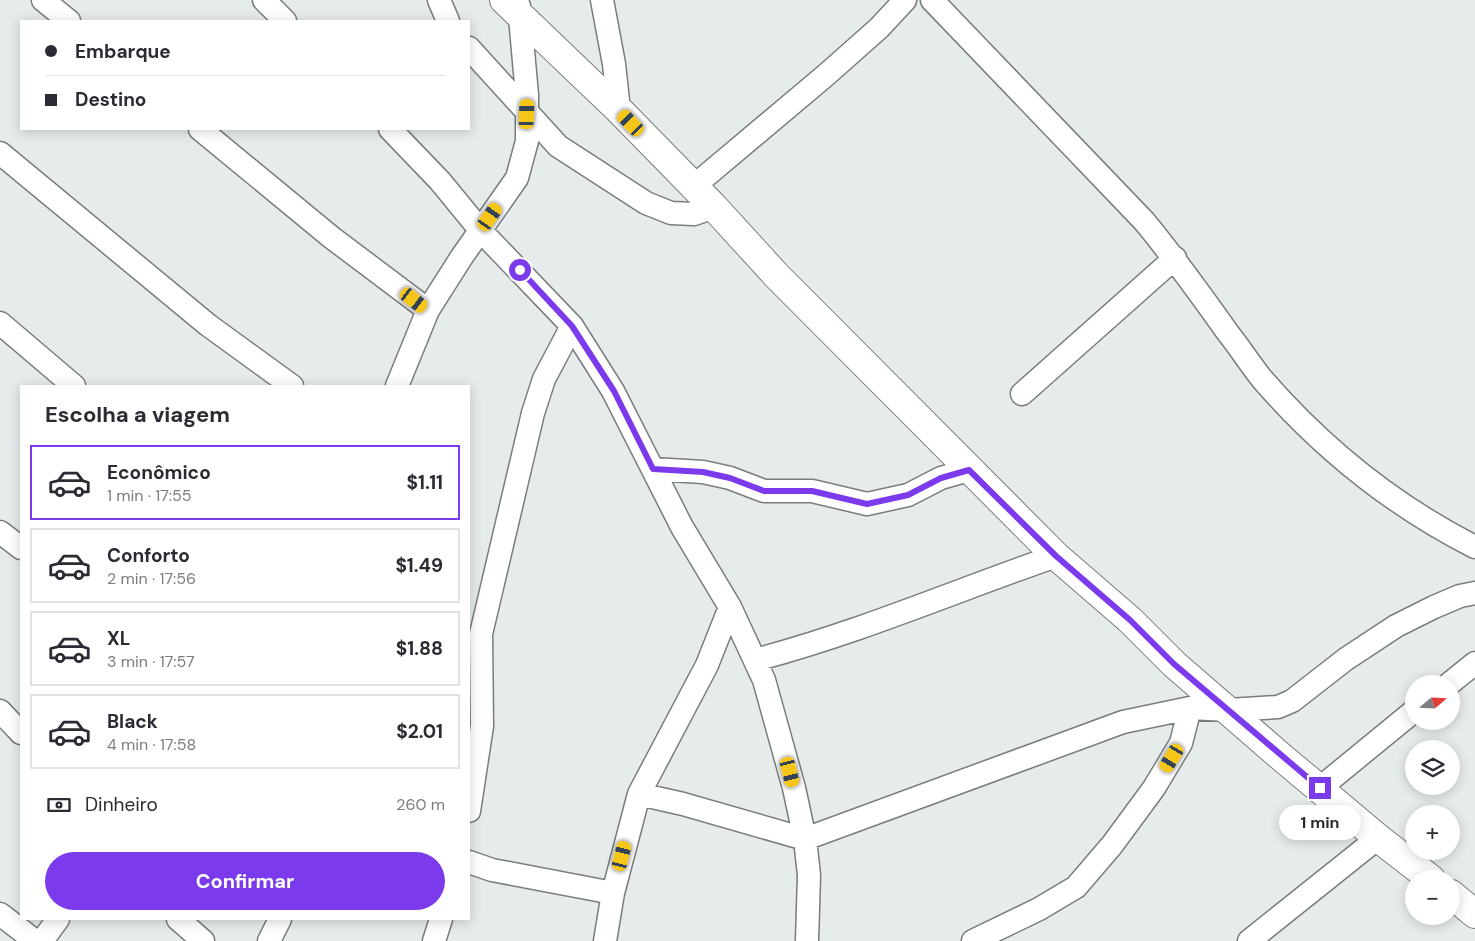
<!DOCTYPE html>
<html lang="pt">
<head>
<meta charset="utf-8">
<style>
  :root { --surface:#fff; --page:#f2f2f3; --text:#2b2b33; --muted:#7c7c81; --line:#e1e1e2; --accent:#7c3aed }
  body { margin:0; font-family:"DM Sans",sans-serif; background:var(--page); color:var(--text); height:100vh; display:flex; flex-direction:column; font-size:19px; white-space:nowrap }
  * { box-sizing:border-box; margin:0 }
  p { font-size:16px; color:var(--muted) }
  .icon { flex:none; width:28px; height:28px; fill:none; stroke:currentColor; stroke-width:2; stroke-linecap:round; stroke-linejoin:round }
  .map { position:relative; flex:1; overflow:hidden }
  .sheet { position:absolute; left:20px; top:385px; width:450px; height:535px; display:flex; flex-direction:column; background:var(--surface); border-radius:0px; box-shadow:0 2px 12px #0003 }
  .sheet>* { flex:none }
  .top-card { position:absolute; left:20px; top:20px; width:450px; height:110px; border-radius:0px; box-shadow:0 2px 12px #0003; display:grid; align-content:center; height:110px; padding:0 25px; background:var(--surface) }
  .needle { width:32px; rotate:71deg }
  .buttons { position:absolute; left:1405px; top:675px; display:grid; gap:10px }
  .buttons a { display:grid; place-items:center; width:55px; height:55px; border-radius:50%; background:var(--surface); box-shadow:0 2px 12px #0003; font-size:25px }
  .end { position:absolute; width:22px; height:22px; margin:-11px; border:6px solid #7c3aed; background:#fff; box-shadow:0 0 0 2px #fff }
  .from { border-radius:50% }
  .bubble { position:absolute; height:35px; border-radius:18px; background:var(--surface); box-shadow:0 2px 12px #0003; font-size:16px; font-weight:700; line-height:35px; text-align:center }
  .car { position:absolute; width:15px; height:30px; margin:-15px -8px; border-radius:6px; box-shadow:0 0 4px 1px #0007; background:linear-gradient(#f5c518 24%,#345 0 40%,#f5c518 0 76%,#345 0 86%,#f5c518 0) }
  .top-card b { display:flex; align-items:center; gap:18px; height:48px; font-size:19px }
  .top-card b+b { border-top:1px solid var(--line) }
  .top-card i { width:12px; height:12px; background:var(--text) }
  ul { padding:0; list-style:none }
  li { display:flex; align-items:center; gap:15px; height:75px; margin:0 10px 8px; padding:0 15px; border:2px solid var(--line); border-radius:0px }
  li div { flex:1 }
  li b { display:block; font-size:19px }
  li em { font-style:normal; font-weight:700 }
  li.on { border-color:var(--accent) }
  li>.icon { width:45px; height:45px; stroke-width:1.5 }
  h2 { padding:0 25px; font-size:22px; line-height:60px }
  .pay { display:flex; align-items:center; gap:12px; height:55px; padding:0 25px; font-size:19px }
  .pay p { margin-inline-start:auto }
  .button { display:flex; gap:10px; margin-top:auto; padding:10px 25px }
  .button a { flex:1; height:58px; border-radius:30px; background:var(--accent); color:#fff; font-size:20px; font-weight:700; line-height:58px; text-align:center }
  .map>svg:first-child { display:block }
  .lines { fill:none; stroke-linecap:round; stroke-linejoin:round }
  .street-casing { stroke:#797d7d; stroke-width:25 }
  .secondary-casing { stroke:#797d7d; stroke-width:30 }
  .street { stroke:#fff; stroke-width:22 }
  .secondary { stroke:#fff; stroke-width:28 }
  .route { stroke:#7c3aed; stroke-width:6 }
</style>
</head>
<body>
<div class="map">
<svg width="1475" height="941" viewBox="0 0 1475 941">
  <rect width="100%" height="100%" fill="#e6ebeb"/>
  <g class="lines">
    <g class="street-casing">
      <path id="street" d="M43,0l26,21
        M264,0l21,21
        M439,0l9,21
        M602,0l12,64 5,46
        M932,0l212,221c30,36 57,74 84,112 12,15 22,31 34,46 59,68 132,127 213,168
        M469,48l89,98 88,57 25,10 23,1 20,-7
        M200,129l131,108 97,73
        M390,129l50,52 41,50 91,95 41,65 69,136 48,80 34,73 30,108 11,51 4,36 -2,66
        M0,153l208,172 84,61
        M694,186l132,-111 53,-47 26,-28
        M0,323l74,63
        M397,386l31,-76 33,-52 56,-80 10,-37v-46l-8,-89
        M1022,394l153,-136
        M653,469l50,3 27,6 34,13h48l55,13 41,-9 33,-17 28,-8
        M0,532l21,16
        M755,660c103,-27 200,-69 301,-104
        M1449,684l26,-21
        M0,711l21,22
        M1320,788l94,-77
        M639,794l44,10 122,35 318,-117 67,-14 38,2 50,-3 14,-6 54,-42 50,-33 38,-19 26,-11 15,-3
        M469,811l13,-85 -1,-92 52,-221 11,-34 28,-53
        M469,862l23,8 121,23
        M0,914l35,27
        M178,919l25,22
        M42,941l16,-22
        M269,941l11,-22
        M434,941l7,-22
        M605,941l8,-48 26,-99 68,-129 23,-58
        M973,941l66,-32 37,-22 36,-42 42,-57 27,-45 9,-35
        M1249,941l129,-103"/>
    </g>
    <g class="secondary-casing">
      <path id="secondary" d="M504,0l115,110 95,97 62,68 280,281 74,64 44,44 105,91 99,83 53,41
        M1451,894l24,20"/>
    </g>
    <use href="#street" class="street"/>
    <use href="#secondary" class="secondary"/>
  </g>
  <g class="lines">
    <path class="route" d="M520,270l52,56 42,65 39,78 50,3 27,6 34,13h48l55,13 41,-9 33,-17 28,-8 87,86 74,64 44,44 146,124"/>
  </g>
</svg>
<div class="buttons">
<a><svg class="needle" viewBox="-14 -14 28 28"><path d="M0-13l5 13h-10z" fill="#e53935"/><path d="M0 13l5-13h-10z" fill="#7c7c81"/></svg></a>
<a><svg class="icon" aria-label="layers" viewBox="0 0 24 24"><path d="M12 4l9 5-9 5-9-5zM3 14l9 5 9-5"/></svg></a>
<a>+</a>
<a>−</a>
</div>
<i class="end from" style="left:520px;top:270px"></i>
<i class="end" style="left:1320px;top:788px"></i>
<div class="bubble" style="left:1279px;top:805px;width:82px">1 min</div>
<i class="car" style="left:527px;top:114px;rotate:2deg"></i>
<i class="car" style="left:631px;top:123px;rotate:316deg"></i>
<i class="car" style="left:490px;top:217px;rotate:35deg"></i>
<i class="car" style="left:414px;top:300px;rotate:128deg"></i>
<i class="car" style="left:1172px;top:758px;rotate:211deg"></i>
<i class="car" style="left:790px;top:772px;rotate:166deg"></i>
<i class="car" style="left:622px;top:856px;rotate:14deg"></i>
<div class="top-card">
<b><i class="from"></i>Embarque</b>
<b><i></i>Destino</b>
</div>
<section class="sheet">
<h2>Escolha a viagem</h2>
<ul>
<li class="on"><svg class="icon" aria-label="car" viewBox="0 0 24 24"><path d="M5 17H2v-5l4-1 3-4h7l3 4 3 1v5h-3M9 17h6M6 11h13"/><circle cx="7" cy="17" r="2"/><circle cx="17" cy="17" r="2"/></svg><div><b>Econômico</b><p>1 min · 17:55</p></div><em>$1.11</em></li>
<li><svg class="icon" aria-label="car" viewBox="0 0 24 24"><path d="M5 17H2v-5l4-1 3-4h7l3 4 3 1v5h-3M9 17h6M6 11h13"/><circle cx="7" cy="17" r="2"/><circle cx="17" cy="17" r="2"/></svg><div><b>Conforto</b><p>2 min · 17:56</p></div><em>$1.49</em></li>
<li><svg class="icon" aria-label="car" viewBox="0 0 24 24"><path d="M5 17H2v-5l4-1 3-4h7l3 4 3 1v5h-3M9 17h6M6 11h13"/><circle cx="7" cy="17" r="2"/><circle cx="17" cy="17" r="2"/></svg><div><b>XL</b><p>3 min · 17:57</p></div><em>$1.88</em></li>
<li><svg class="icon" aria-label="car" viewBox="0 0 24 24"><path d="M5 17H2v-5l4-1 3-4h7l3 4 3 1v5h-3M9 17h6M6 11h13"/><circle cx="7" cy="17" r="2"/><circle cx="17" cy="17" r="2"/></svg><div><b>Black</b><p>4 min · 17:58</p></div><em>$2.01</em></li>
</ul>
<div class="pay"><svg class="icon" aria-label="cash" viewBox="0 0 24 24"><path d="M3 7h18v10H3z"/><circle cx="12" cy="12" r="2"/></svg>Dinheiro<p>260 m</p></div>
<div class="button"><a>Confirmar</a></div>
</section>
</div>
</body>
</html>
